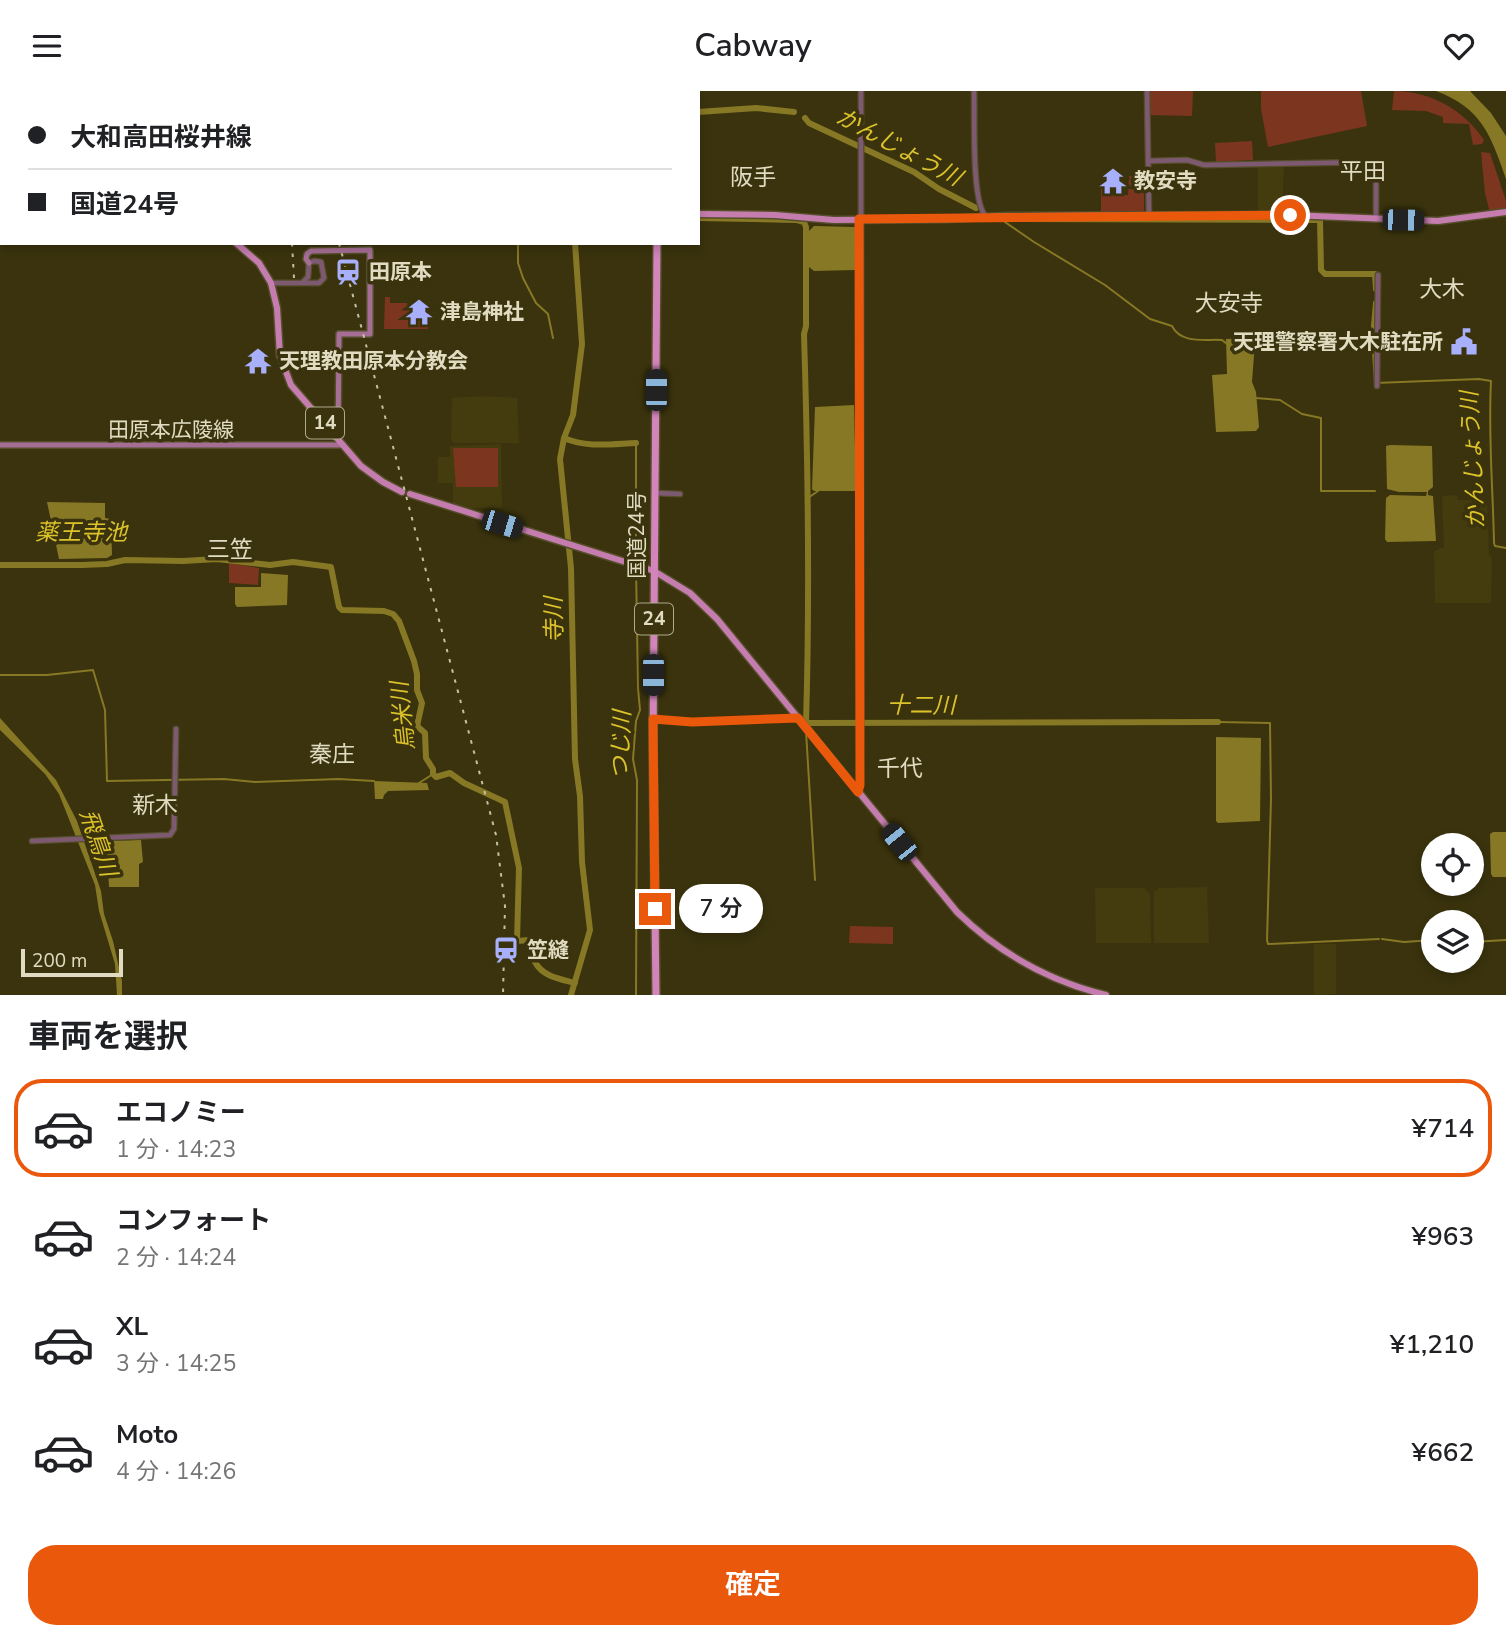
<!DOCTYPE html>
<html lang="ja">
<head>
<meta charset="utf-8">
<style>
  :root { --surface:#fff; --page:#f6f6f6; --text:#202124; --muted:#757577; --line:#e0e0e0; --accent:#ea580c }
  body { margin:0; font-family:"Nunito Sans","Noto Sans JP",sans-serif; background:var(--page); color:var(--text); height:100vh; display:flex; flex-direction:column; font-size:26px; white-space:nowrap }
  * { box-sizing:border-box; margin:0 }
  p { font-size:23px; color:var(--muted) }
  .icon { flex:none; width:38px; height:38px; fill:none; stroke:currentColor; stroke-width:2; stroke-linecap:round; stroke-linejoin:round }
  .map { position:relative; height:904px; overflow:hidden }
  .side { display:flex; flex-direction:column; background:var(--surface); flex:1 }
  .side>* { flex:none }
  .banner { position:absolute; left:0px; top:0px; width:700px; height:154px; box-shadow:0 4px 10px #0003; display:grid; align-content:center; height:154px; padding:0 28px; background:var(--surface) }
  .tools { position:absolute; left:1421px; top:742px; display:grid; gap:14px }
  .tools a { display:grid; place-items:center; width:63px; height:63px; border-radius:50%; background:var(--surface); box-shadow:0 4px 10px #0003; font-size:35px }
  .scale { position:absolute; left:21px; bottom:18px; width:102px; box-sizing:border-box; padding-left:7px; border:4px solid #e0dbc1; border-top:0; font-size:19px; line-height:24px; white-space:nowrap; color:#e0dbc1; -webkit-text-stroke:5px #3a330d; paint-order:stroke }
  .end { position:absolute; width:32px; height:32px; margin:-16px; border:9px solid #ea580c; background:#fff; box-shadow:0 0 0 4px #fff }
  .from { border-radius:50% }
  .bubble { position:absolute; height:49px; border-radius:24px; background:var(--surface); box-shadow:0 4px 10px #0003; font-size:23px; font-weight:600; line-height:49px; text-align:center }
  .car { position:absolute; width:21px; height:42px; margin:-21px -10px; border-radius:9px; box-shadow:0 0 5px 2px #0007; background:linear-gradient(#222 24%,#8ab4d8 0 40%,#222 0 76%,#8ab4d8 0 86%,#222 0) }
  .banner b { display:flex; align-items:center; gap:24px; height:66px; font-size:26px }
  .banner b+b { border-top:2px solid var(--line) }
  .banner i { width:18px; height:18px; background:var(--text) }
  ul { padding:0; list-style:none }
  li { display:flex; align-items:center; gap:21px; height:98px; margin:0 14px 10px; padding:0 14px; border:4px solid transparent; border-radius:28px }
  li div { flex:1 }
  li b { display:block; font-size:26px }
  li em { font-style:normal; font-weight:600 }
  li.current { border-color:var(--accent) }
  li>.icon { width:63px; height:63px; stroke-width:1.5 }
  h2 { padding:0 28px; font-size:32px; line-height:84px }
  .button { display:flex; gap:14px; margin-top:auto; padding:14px 28px }
  .button a { flex:1; height:80px; border-radius:28px; background:var(--accent); color:#fff; font-size:28px; font-weight:600; line-height:80px; text-align:center }
  header { display:flex; justify-content:space-between; align-items:center; height:91px; padding:0 28px; background:var(--surface); font-size:32px; font-weight:600 }
  .map>svg:first-child { display:block }
  .built { fill:#443b0e }
  .green { fill:#7c361f }
  .water { fill:#877825 }
  .lines { fill:none; stroke-linecap:round; stroke-linejoin:round }
  .stream { stroke:#877825; stroke-width:2 }
  .river { stroke:#877825; stroke-width:6 }
  .tertiary-casing { stroke:#554e2a; stroke-width:7 }
  .secondary-casing { stroke:#554e2a; stroke-width:8 }
  .primary-casing { stroke:#554e2a; stroke-width:9 }
  .trunk-casing { stroke:#554e2a; stroke-width:10 }
  .tertiary { stroke:#7d5a72; stroke-width:4.5 }
  .secondary { stroke:#a66e95; stroke-width:5 }
  .primary { stroke:#c57daf; stroke-width:6 }
  .trunk { stroke:#d384bb; stroke-width:7 }
  .rail { stroke:#c5c0a4; stroke-width:2; stroke-dasharray:3.5 7; stroke-linecap:butt }
  .route { stroke:#ea580c; stroke-width:9 }
  .labels { text-anchor:middle; dominant-baseline:central; stroke-width:7; stroke-linejoin:round; paint-order:stroke }
  .shield { fill:#3a330d; stroke:#aea98b; stroke-width:2 }
  .shield-label { font-size:19px; font-weight:bold; fill:#e0dbc1 }
  .poi-label { font-size:21px; font-weight:bold; fill:#e0dbc1; stroke:#3a330d; text-anchor:start }
  .street-label { font-size:21px; fill:#e0dbc1; stroke:#3a330d }
  .water-label { font-size:23px; font-style:italic; fill:#ddc32b; stroke:#3a330d }
  .neighbourhood-label { font-size:23px; fill:#e0dbc1; stroke:#3a330d }
</style>
</head>
<body>
<header><svg class="icon" aria-label="menu" viewBox="0 0 24 24"><path d="M4 6h16M4 12h16M4 18h16"/></svg>Cabway<svg class="icon" aria-label="heart" viewBox="0 0 24 24"><path d="M12 20l-8-8c-3-5 5-10 8-4 3-6 11-1 8 4z"/></svg></header>
<div class="map">
<svg width="1506" height="904" viewBox="0 0 1506 904">
  <rect width="100%" height="100%" fill="#3a330d"/>
  <path class="built" d="M1258,74l26,1 -2,47 -24,1z
    M482,305l35,2 2,45h-65l-3,-3 1,-42z
    M501,353l1,64h-36l-13,-4v-21h-15v-26h12v-11z
    M1457,404l1,5h29l2,54 3,5 -1,44h-56l-1,-52 10,-4 -2,-51z
    M1207,796l2,56h-55v-51l5,-4z
    M1095,797h49l6,6 1,49h-55z
    M1314,853h22v50l-22,1z"/>
  <path class="green" d="M1149,0h44l-1,25 -43,-1z
    M1261,0h100l6,35 -99,21 -7,-38z
    M1394,0c36,0 70,19 90,49l-2,4 -9,1 -4,-21 -26,-1v-6l-17,-6 -34,-1z
    M1252,50l1,19 -37,2 -1,-19z
    M1481,61l9,1 16,48v9l-16,3 -5,-20z
    M1129,85h15v39h-43v-26h7l1,6h19z
    M385,206h5v6h17l3,12 18,1v13h-44z
    M453,357h45v39h-42z
    M229,472l30,5 -1,17 -29,-2z
    M850,835l43,1v17l-44,-1z"/>
  <path class="water" d="M1436,0h34l21,22 15,23v43c-15,-43 -24,-71 -70,-88z
    M814,135l41,1v43l-41,1 -5,-4v-36z
    M1253,247l2,4 -3,40 4,10 3,35 -3,4 -40,1 -4,-57 15,-1 -1,-35z
    M854,314l2,86h-42l-2,-2 3,-82z
    M1390,354l42,1 1,41 -5,4v4l5,1 3,45 -49,1 -2,-3 1,-41 4,-3 36,1 1,-4h-28l-12,-3 -1,-43z
    M47,411l58,1v15l6,1 1,36 -5,3 -48,1z
    M261,482l27,2 -1,30 -50,2 -2,-3v-17h26z
    M0,627l56,62 21,41 24,70 3,23 9,27 9,40v14h-5l-2,-31 -16,-53 -4,-26 -36,-91 -14,-20 -45,-44z
    M1216,646l45,1 -1,83 -42,2 -2,-2z
    M374,690l53,2 2,7 -41,1 -4,4 -1,4h-8z
    M1493,741h13v45h-13l-2,-3 -1,-40z
    M141,749l2,22 -4,2v23h-30l-3,-46z"/>
  <g class="lines">
    <path class="stream" d="M436,0l1,2
      M1002,129l32,22 71,43 45,34 22,7c9,18 32,13 50,14l5,4
      M518,152v20l5,15 13,25 12,11 5,24
      M1374,235l-2,10 3,47 104,-4 12,2c-3,54 2,108 3,162l1,3 11,2
      M1255,307l25,2 22,14 19,4v73h54
      M808,407l10,-7
      M636,471v-119
      M0,584h47l46,-5 12,40 2,71 117,-2 31,3 84,-3 35,2
      M1218,631l52,1 1,76 -4,141 1,4 111,-5
      M806,640l9,149
      M419,692l14,-9
      M1382,848l22,3 29,-2
      M1472,851l34,-2
      M636,904l1,-215 -4,-21 3,-38 4,-11 -2,-22 -2,-121"/>
    <path class="river" d="M585,0l1,2
      M698,21l58,-4 38,4
      M805,27l4,5 105,49 25,17 37,19
      M698,127l99,2 7,2 2,5v99l-2,8c4,129 6,259 2,389l412,-1
      M1000,128l320,1 1,50 4,4h50l1,15
      M1374,235l2,-23
      M564,347c23,10 47,6 72,5
      M0,474h82l25,-1 18,-4 58,1 34,-2 53,6 23,-3 38,5 8,40 3,3 42,1 9,3 6,7 15,40 3,13v16l5,13 -5,23 8,7 1,25 7,11v5l3,3 14,-4 14,10 41,19 14,66 -2,73 13,-1c3,6 1,15 5,22 8,15 25,17 40,21
      M571,904l19,-65 -8,-68 -2,-66 -5,-37 -4,-191 -11,-109 4,-21 9,-23 9,-71 -7,-101"/>
    <g class="tertiary-casing">
      <path id="tertiary" d="M974,0c1,23 -3,113 12,125
        M1147,0l2,125
        M1148,70l39,-1 17,5 172,-3v57
        M271,192h48l5,-5 -3,-16 -7,-1 -5,2 -1,14 -5,5
        M1377,295l1,-111
        M655,402l25,1
        M654,628l38,3 106,-4
        M858,701l2,-7 1,-67v-627
        M32,750l138,-6 4,-6 2,-100"/>
    </g>
    <g class="secondary-casing">
      <path id="secondary" d="M309,172l-3,-4 1,-5 4,-3 59,-1v84h-31l-1,104
        M0,354h343"/>
    </g>
    <g class="primary-casing">
      <path id="primary" d="M698,123l77,1 59,5 113,-1 59,-3 284,-1 148,6 68,-9
        M0,141h2
        M236,152l23,20 12,20 6,25 3,48 11,29 70,81 22,16 19,10
        M410,403l244,77 36,22 27,26 240,293c42,41 92,69 149,83"/>
    </g>
    <g class="trunk-casing">
      <path id="trunk" d="M658,2v-2
        M656,904l-3,-249 4,-503"/>
    </g>
    <use href="#tertiary" class="tertiary"/>
    <use href="#secondary" class="secondary"/>
    <use href="#primary" class="primary"/>
    <use href="#trunk" class="trunk"/>
    <path class="rail" d="M285,0v2
      M299,0v2
      M292,152l2,35
      M339,152l157,592 9,71 -2,89"/>
  </g>
  <g class="lines">
    <path class="route" d="M655,818l-2,-190 39,3 106,-4 60,74 2,-7 -1,-566 431,-4"/>
  </g>
  <defs>
    <g id="temple-bare" transform="scale(2.1)"><path d="M0-6L5-2H3V0L6.5 2.5H4V6H1.5V3h-3V6H-4V2.5H-6.5L-3 0V-2H-5Z" fill="#a8b0fc" stroke="#3a330d" stroke-width="2.5" paint-order="stroke"/></g>
    <g id="station-bare" transform="scale(2.1)"><path d="M-3-6H3Q5-6 5-4V2Q5 4 3 4L4.5 6H3L1.5 4h-3L-3 6H-4.5L-3 4Q-5 4-5 2V-4Q-5-6-3-6ZM-3.5-4v3h7v-3ZM-3.5 1v1.5H-2V1ZM2 1v1.5H3.5V1Z" fill="#a8b0fc" stroke="#3a330d" stroke-width="2.5" paint-order="stroke"/></g>
    <g id="civic-bare" transform="scale(2.1)"><path d="M-.6-6.5H3V-4.5H.6V-3L4-1V1h2V6H-6V1h2V-1L-.6-3ZM-1.2 2.5V6h2.4V2.5Z" fill="#a8b0fc" stroke="#3a330d" stroke-width="2.5" paint-order="stroke"/></g>
  </defs>
  <g fill-rule="evenodd">
    <use href="#temple-bare" x="1113" y="90"/>
    <use href="#station-bare" x="348" y="181"/>
    <use href="#temple-bare" x="419" y="221"/>
    <use href="#civic-bare" x="1464" y="251"/>
    <use href="#temple-bare" x="258" y="270"/>
    <use href="#station-bare" x="506" y="859"/>
  </g>
  <g class="labels">
    <g class="shield">
      <rect x="306" y="316.5" width="38" height="31" rx="5"/>
      <rect x="635" y="512.5" width="38" height="31" rx="5"/>
    </g>
    <g class="shield-label">
      <text x="325" y="332">14</text>
      <text x="654" y="528">24</text>
    </g>
    <g class="poi-label">
      <text x="1134" y="90">教安寺</text>
      <text x="369" y="181">田原本</text>
      <text x="440" y="221">津島神社</text>
      <text x="1443" y="251" text-anchor="end">天理警察署大木駐在所</text>
      <text x="279" y="270">天理教田原本分教会</text>
      <text x="527" y="859">笠縫</text>
    </g>
    <g class="street-label">
      <text x="171" y="339">田原本広陵線</text>
      <text transform="translate(637 444) rotate(-90)">国道24号</text>
    </g>
    <g class="water-label">
      <text transform="translate(899 56) rotate(28)">かんじょう川</text>
      <text transform="translate(1473 369) rotate(-93)">かんじょう川</text>
      <text x="81" y="441">薬王寺池</text>
      <text transform="translate(554 529) rotate(-91)">寺川</text>
      <text x="921" y="614">十二川</text>
      <text transform="translate(403 625) rotate(-96)">烏米川</text>
      <text transform="translate(621 654) rotate(-88)">つじ川</text>
      <text transform="translate(98 752) rotate(71)">飛鳥川</text>
    </g>
    <g class="neighbourhood-label">
      <text x="1363" y="80">平田</text>
      <text x="753" y="86">阪手</text>
      <text x="1442" y="198">大木</text>
      <text x="1229" y="212">大安寺</text>
      <text x="230" y="458">三笠</text>
      <text x="332" y="663">秦庄</text>
      <text x="900" y="677">千代</text>
      <text x="155" y="714">新木</text>
    </g>
  </g>
</svg>
<div class="tools">
<a><svg class="icon" aria-label="locate" viewBox="0 0 24 24"><circle cx="12" cy="12" r="6"/><path d="M12 2v4M12 18v4M2 12h4M18 12h4"/></svg></a>
<a><svg class="icon" aria-label="layers" viewBox="0 0 24 24"><path d="M12 4l9 5-9 5-9-5zM3 14l9 5 9-5"/></svg></a>
</div>
<div class="scale">200 m</div>
<i class="end from" style="left:1290px;top:124px"></i>
<i class="end" style="left:655px;top:818px"></i>
<div class="bubble" style="left:679px;top:793px;width:84px">7 分</div>
<i class="car" style="left:1403px;top:129px;rotate:91deg"></i>
<i class="car" style="left:656px;top:299px;rotate:0deg"></i>
<i class="car" style="left:502px;top:433px;rotate:107deg"></i>
<i class="car" style="left:653px;top:584px;rotate:180deg"></i>
<i class="car" style="left:899px;top:751px;rotate:321deg"></i>
<div class="banner">
<b><i class="from"></i>大和高田桜井線</b>
<b><i></i>国道24号</b>
</div>
</div>
<section class="side">
<h2>車両を選択</h2>
<ul>
<li class="current"><svg class="icon" aria-label="car" viewBox="0 0 24 24"><path d="M5 17H2v-5l4-1 3-4h7l3 4 3 1v5h-3M9 17h6M6 11h13"/><circle cx="7" cy="17" r="2"/><circle cx="17" cy="17" r="2"/></svg><div><b>エコノミー</b><p>1 分 · 14:23</p></div><em>¥714</em></li>
<li><svg class="icon" aria-label="car" viewBox="0 0 24 24"><path d="M5 17H2v-5l4-1 3-4h7l3 4 3 1v5h-3M9 17h6M6 11h13"/><circle cx="7" cy="17" r="2"/><circle cx="17" cy="17" r="2"/></svg><div><b>コンフォート</b><p>2 分 · 14:24</p></div><em>¥963</em></li>
<li><svg class="icon" aria-label="car" viewBox="0 0 24 24"><path d="M5 17H2v-5l4-1 3-4h7l3 4 3 1v5h-3M9 17h6M6 11h13"/><circle cx="7" cy="17" r="2"/><circle cx="17" cy="17" r="2"/></svg><div><b>XL</b><p>3 分 · 14:25</p></div><em>¥1,210</em></li>
<li><svg class="icon" aria-label="car" viewBox="0 0 24 24"><path d="M5 17H2v-5l4-1 3-4h7l3 4 3 1v5h-3M9 17h6M6 11h13"/><circle cx="7" cy="17" r="2"/><circle cx="17" cy="17" r="2"/></svg><div><b>Moto</b><p>4 分 · 14:26</p></div><em>¥662</em></li>
</ul>
<div class="button"><a>確定</a></div>
</section>
</body>
</html>
